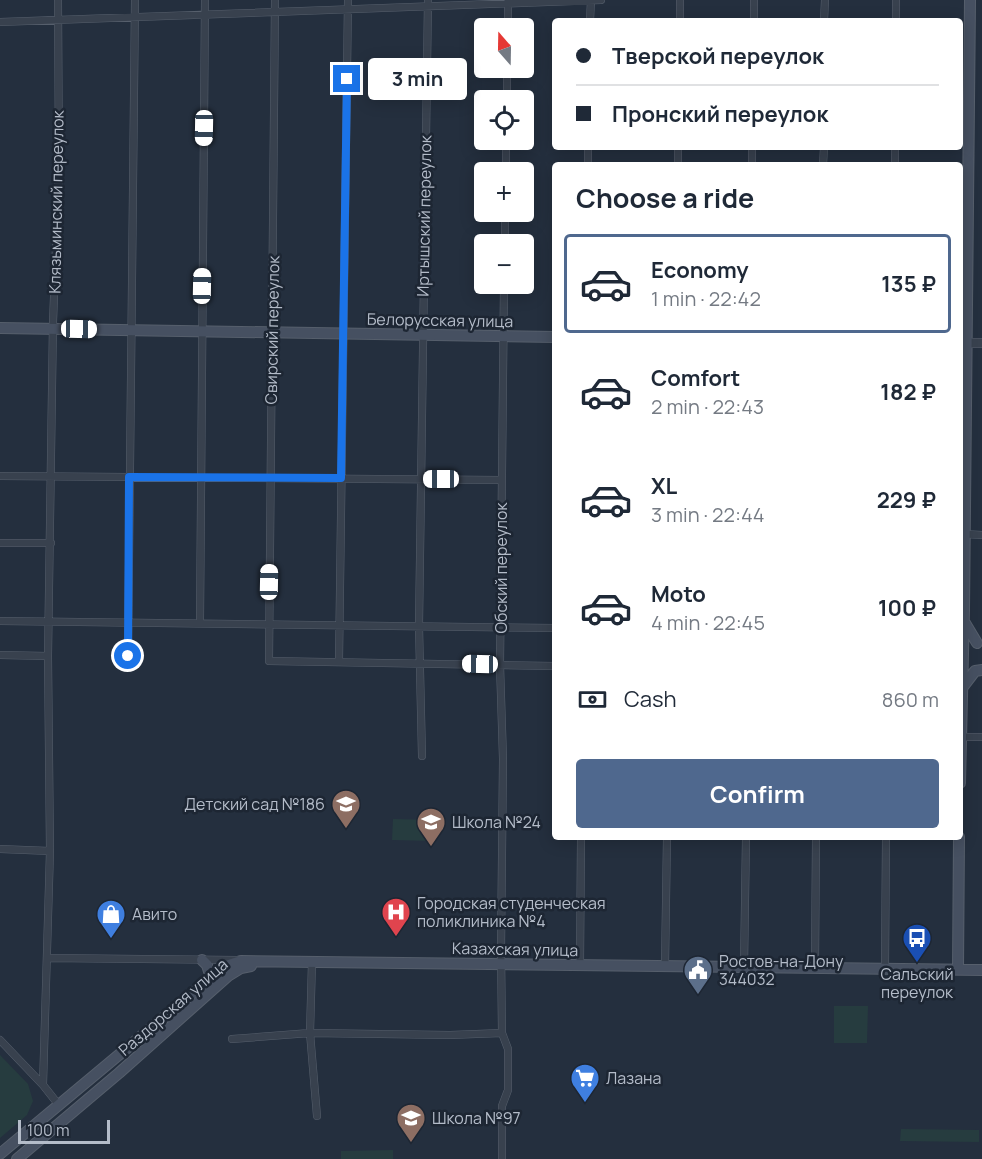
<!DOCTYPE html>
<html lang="en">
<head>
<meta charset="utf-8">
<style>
  :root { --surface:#fff; --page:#f2f2f3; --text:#1f2937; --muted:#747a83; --line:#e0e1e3; --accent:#4f688e }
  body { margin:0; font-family:Manrope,sans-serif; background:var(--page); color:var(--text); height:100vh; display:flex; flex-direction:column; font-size:22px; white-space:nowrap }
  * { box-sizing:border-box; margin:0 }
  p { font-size:20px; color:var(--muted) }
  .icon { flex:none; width:33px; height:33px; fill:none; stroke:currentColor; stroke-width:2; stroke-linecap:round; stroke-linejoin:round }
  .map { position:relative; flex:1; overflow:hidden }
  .panel { position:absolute; left:552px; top:162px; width:411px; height:678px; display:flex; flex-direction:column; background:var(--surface); border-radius:6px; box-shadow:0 3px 15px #0003 }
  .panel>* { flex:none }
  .hud { position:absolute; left:552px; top:18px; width:411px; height:132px; border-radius:6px; box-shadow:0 3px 15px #0003; display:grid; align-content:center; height:132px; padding:0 24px; background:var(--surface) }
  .needle { width:39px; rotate:340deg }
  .fabs { position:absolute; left:474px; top:18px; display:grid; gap:12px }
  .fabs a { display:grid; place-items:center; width:60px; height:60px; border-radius:6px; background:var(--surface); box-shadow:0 3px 15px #0003; font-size:30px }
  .scale { position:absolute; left:18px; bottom:15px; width:92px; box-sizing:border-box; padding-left:6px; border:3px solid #b4bcc9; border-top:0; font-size:16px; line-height:21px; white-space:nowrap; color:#b4bcc9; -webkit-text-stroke:4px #1d2633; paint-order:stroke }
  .end { position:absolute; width:27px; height:27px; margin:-14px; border:8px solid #1a73e8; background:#fff; box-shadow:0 0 0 3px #fff }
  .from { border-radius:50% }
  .bubble { position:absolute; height:42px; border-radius:6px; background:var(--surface); box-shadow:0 3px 15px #0003; font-size:20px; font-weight:700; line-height:42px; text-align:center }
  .car { position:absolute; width:18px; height:36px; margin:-18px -9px; border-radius:8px; box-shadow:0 0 4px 2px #0007; background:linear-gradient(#fff 24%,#345 0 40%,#fff 0 76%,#345 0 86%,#fff 0) }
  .hud b { display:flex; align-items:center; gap:21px; height:57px; font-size:22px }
  .hud b+b { border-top:2px solid var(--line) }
  .hud i { width:15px; height:15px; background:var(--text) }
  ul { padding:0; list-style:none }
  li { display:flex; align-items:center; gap:18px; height:99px; margin:0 12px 9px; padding:0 12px; border:3px solid transparent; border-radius:6px }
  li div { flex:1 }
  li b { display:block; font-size:22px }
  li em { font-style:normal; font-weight:700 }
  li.on { border-color:var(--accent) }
  li>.icon { width:54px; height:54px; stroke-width:1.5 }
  h2 { padding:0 24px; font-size:27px; line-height:72px }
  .pay { display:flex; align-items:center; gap:15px; height:66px; padding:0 24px; font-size:22px }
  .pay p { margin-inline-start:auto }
  .button { display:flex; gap:12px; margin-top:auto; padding:12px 24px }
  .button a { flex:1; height:69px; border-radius:6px; background:var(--accent); color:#fff; font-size:24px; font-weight:700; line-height:69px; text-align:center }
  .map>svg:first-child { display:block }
  .green { fill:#263c3f }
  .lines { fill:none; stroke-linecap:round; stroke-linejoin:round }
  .minor-casing { stroke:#565f6c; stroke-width:8 }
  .tertiary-casing { stroke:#565f6c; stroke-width:10 }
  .secondary-casing { stroke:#565f6c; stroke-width:12 }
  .minor { stroke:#38414e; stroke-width:7 }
  .tertiary { stroke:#38414e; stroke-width:9 }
  .secondary { stroke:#465061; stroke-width:10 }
  .route { stroke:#1a73e8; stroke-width:8 }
  .labels { text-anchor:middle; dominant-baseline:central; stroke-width:5; stroke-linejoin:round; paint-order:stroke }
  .street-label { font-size:16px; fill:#b4bcc9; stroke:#1d2633 }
  .poi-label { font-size:16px; fill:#b4bcc9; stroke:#1d2633; text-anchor:start }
</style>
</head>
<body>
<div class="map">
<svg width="982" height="1159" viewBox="0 0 982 1159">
  <rect width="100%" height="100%" fill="#242f3e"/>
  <path class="green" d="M393,819l39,1v21l-40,-1z
    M834,1006h34l-1,37h-33z
    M0,1055l28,29 5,17 -6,14 -27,23z
    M901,1129l78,1v12l-79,-1z
    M393,1150v9h-52v-8z"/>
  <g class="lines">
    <g class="minor-casing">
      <path id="minor" d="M58,0l1,171 -6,151 -5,334 2,195 -7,234 15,19
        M275,0l-6,661 286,5
        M590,21l1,-21
        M680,21v-21
        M754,21v-21
        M824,21l1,-21
        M896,21v-21
        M0,22l601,-22
        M508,28v-28
        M507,100v-32
        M588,165v-18
        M678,165v-18
        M752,165v-18
        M823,165l1,-18
        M895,165v-18
        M506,172v-32
        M505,244v-32
        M0,476l501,4
        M964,534l18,1
        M0,543h51
        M0,621l555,7
        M200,623l5,-623
        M0,655l48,1
        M128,656l7,-656
        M339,662l9,-662
        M961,737h21
        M422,756l-3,-130 9,-626
        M0,849l50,2
        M48,958l189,2
        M312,962l-2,71 7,83
        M580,965l1,-128
        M665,966l2,-129
        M744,967l2,-130
        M815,968l1,-131
        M885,968l1,-131
        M232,1039l78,-6 140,2 52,-2
        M0,1040l43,45
        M502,1159v-53l6,-16v-41l-6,-16 -1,-82 2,-192 -3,-94 4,-381"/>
    </g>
    <g class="tertiary-casing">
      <path id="tertiary" d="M966,343h16"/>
    </g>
    <g class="secondary-casing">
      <path id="secondary" d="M0,328l555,9
        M965,623l12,20
        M962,688l13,-17 7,-1
        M960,783l4,-173 6,-610
        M202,960l5,5 4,13 -5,2
        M958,969l1,-132
        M0,1154l205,-171 24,-18 12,-4 741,9
        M17,1159l102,-86 109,-97 13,-8 10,-2"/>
    </g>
    <use href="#minor" class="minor"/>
    <use href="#tertiary" class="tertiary"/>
    <use href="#secondary" class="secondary"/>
  </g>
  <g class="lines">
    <path class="route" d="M128,656l1,-179 212,1 6,-399"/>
  </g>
  <defs>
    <g id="school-pin" transform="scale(1.5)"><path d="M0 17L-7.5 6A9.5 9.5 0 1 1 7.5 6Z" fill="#8d6e63" stroke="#1d2633"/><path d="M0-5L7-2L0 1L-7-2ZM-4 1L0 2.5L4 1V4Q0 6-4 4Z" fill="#fff"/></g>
    <g id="hospital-pin" transform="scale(1.5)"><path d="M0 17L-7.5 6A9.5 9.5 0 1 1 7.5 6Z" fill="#e0444e" stroke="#1d2633"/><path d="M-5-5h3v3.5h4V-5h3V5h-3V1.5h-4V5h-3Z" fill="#fff"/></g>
    <g id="shop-pin" transform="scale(1.5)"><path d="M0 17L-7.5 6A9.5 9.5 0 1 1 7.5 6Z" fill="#3f7fe0" stroke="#1d2633"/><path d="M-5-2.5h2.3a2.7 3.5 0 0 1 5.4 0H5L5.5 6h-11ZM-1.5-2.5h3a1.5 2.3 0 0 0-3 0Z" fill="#fff"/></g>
    <g id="bus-pin" transform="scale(1.5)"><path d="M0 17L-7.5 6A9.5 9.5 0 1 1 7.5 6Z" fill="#1a4fb4" stroke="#1d2633"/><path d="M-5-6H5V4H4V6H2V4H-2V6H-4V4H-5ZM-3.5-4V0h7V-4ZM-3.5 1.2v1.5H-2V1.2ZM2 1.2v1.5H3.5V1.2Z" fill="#fff"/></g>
    <g id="civic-pin" transform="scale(1.5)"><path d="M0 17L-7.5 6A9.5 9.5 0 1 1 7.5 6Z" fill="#5c6f8a" stroke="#1d2633"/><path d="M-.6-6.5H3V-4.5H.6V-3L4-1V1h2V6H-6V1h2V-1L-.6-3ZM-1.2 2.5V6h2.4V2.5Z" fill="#fff"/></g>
    <g id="supermarket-pin" transform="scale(1.5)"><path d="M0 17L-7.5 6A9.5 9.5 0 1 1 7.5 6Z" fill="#3f7fe0" stroke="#1d2633"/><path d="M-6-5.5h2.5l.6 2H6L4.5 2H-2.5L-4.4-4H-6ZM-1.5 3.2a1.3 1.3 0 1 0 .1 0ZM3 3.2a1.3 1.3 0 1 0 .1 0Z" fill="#fff"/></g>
  </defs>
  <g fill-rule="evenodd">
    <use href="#school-pin" x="346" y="804"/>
    <use href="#school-pin" x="431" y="822"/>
    <use href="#hospital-pin" x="396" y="912"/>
    <use href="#shop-pin" x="111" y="914"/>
    <use href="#bus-pin" x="917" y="938"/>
    <use href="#civic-pin" x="698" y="970"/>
    <use href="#supermarket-pin" x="585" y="1078"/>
    <use href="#school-pin" x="411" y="1118"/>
  </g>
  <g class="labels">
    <g class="street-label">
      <text transform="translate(56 202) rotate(-89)">Клязьминский переулок</text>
      <text transform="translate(424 216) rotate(-89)">Иртышский переулок</text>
      <text transform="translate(440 320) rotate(1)">Белорусская улица</text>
      <text transform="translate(272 330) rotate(-89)">Свирский переулок</text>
      <text transform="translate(501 568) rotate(-90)">Обский переулок</text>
      <text transform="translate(515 949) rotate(1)">Казахская улица</text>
      <text transform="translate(173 1007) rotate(-41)">Раздорская улица</text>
    </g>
    <g class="poi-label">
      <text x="325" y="804" text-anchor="end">Детский сад №186</text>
      <text x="452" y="822">Школа №24</text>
      <text x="417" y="903">Городская студенческая<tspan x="417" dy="18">поликлиника №4</tspan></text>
      <text x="132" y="914">Авито</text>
      <text x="719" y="961">Ростов-на-Дону<tspan x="719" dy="18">344032</tspan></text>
      <text x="917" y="974" text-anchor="middle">Сальский<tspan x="917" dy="18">переулок</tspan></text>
      <text x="606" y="1078">Лазана</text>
      <text x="432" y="1118">Школа №97</text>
    </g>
  </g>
</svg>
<div class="fabs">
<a><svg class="needle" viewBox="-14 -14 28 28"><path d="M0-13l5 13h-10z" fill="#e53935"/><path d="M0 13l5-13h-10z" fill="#747a83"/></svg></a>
<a><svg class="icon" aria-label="locate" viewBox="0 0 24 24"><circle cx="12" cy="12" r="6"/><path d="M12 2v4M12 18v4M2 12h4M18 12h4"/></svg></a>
<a>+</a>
<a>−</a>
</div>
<div class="scale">100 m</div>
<i class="end from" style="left:128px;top:656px"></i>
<i class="end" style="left:347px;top:79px"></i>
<div class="bubble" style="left:368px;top:58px;width:99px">3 min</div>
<i class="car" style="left:204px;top:128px;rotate:181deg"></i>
<i class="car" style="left:202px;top:286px;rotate:1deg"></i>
<i class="car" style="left:79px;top:329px;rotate:91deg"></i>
<i class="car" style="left:441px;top:479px;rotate:270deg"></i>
<i class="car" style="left:269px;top:582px;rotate:1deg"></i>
<i class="car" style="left:480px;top:664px;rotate:271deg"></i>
<div class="hud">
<b><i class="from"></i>Тверской переулок</b>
<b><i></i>Пронский переулок</b>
</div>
<section class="panel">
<h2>Choose a ride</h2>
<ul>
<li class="on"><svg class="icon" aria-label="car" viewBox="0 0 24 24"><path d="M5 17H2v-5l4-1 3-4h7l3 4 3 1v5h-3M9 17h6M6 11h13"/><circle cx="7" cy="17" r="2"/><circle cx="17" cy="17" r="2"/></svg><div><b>Economy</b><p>1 min · 22:42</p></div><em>135 ₽</em></li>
<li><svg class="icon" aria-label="car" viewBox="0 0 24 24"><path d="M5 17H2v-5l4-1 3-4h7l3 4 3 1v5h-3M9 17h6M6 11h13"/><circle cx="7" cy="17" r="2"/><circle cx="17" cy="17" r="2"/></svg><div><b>Comfort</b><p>2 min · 22:43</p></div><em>182 ₽</em></li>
<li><svg class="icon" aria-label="car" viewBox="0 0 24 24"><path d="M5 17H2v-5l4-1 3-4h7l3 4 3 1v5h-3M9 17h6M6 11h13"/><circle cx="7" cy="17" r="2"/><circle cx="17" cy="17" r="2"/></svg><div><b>XL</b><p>3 min · 22:44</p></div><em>229 ₽</em></li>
<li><svg class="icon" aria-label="car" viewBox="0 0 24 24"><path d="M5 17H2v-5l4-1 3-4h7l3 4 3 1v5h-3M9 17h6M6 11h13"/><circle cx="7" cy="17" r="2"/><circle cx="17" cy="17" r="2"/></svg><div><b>Moto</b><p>4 min · 22:45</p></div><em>100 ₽</em></li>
</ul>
<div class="pay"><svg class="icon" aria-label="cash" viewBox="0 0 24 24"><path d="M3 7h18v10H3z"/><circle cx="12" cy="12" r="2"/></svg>Cash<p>860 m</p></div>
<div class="button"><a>Confirm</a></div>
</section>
</div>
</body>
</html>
